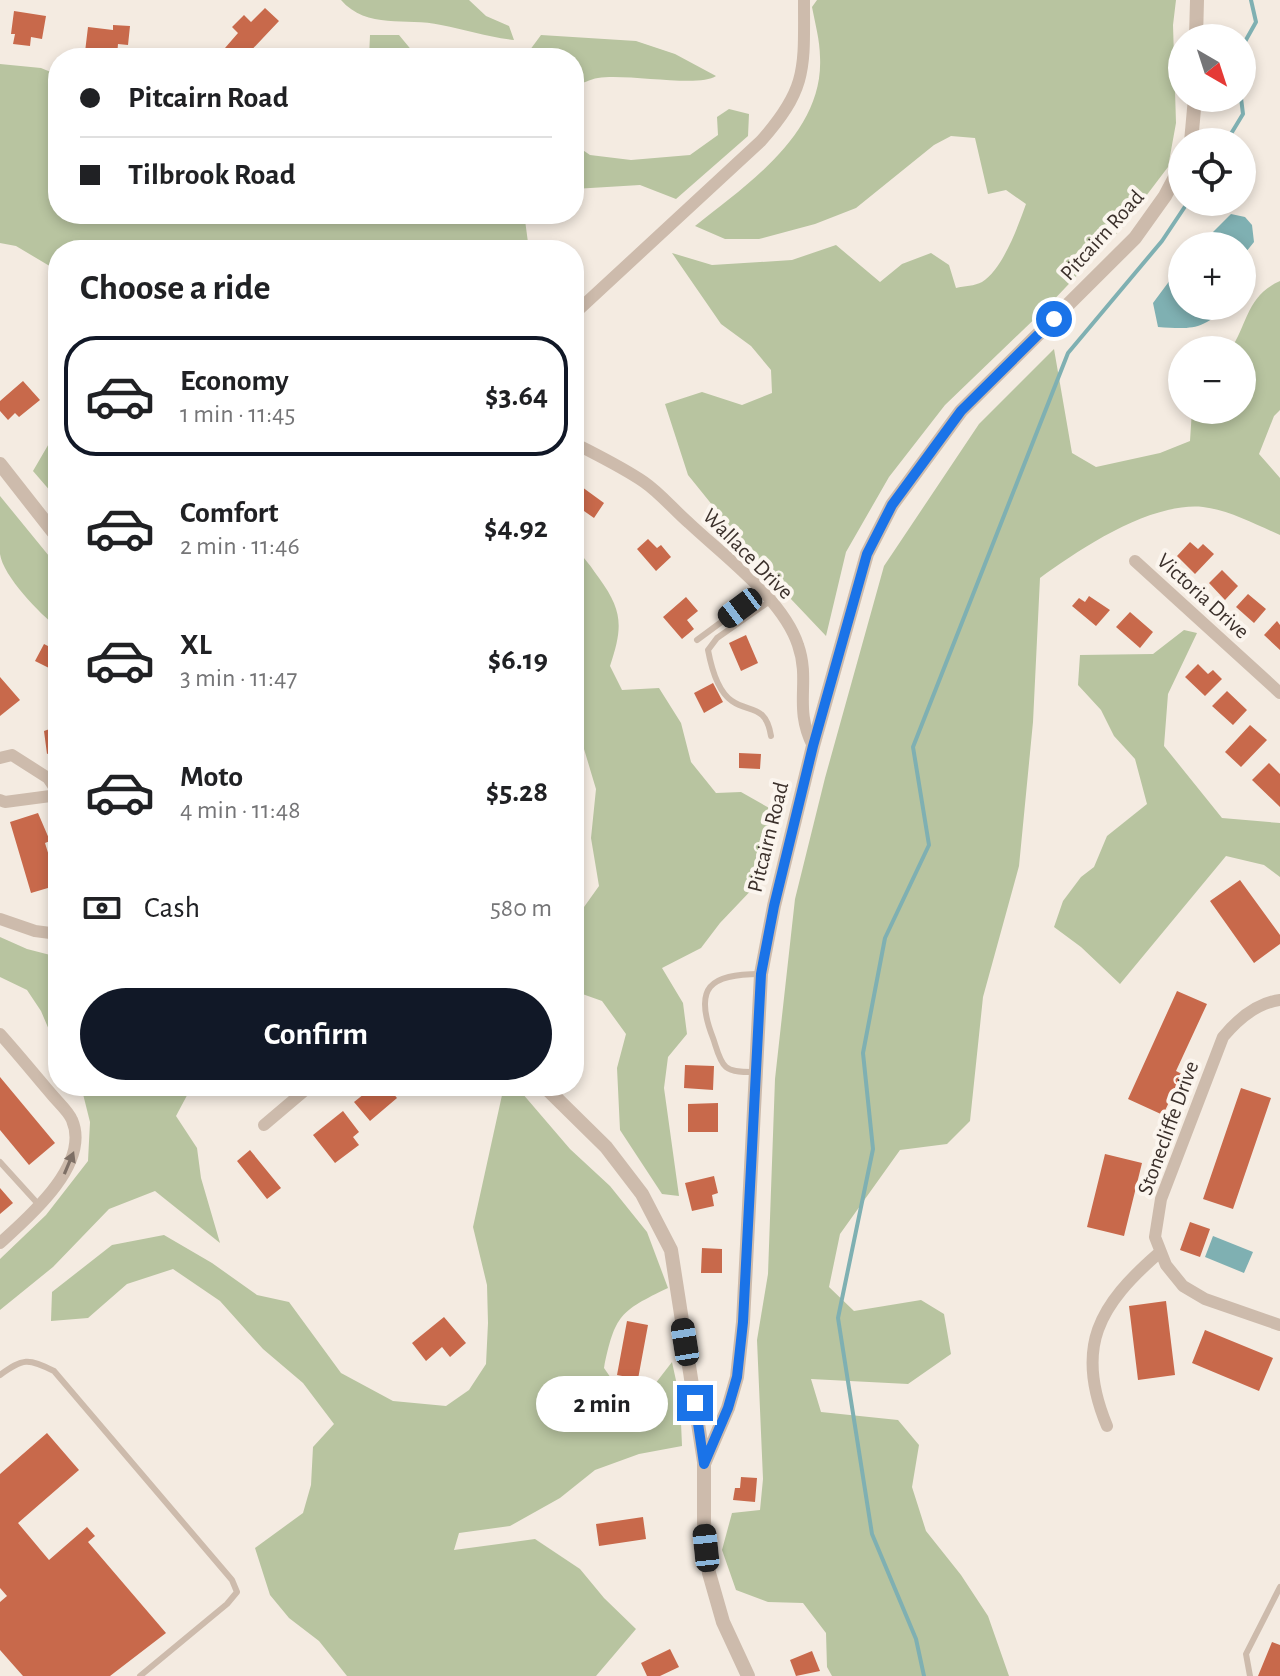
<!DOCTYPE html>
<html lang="en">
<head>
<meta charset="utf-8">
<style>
  :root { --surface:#fff; --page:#f6f6f6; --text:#202124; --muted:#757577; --line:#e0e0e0; --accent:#111827 }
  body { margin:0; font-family:"Alegreya Sans",sans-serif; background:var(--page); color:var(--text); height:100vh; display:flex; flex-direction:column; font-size:30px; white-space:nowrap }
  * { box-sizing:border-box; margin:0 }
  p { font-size:26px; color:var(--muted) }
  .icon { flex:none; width:44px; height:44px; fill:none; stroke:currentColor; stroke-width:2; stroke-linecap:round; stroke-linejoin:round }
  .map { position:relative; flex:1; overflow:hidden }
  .sheet { position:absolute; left:48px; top:240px; width:536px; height:856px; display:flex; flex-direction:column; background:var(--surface); border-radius:32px; box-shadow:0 4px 12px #0003 }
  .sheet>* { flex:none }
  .guide { position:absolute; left:48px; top:48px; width:536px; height:176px; border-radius:32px; box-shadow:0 4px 12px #0003; display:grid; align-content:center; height:176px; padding:0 32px; background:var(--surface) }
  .needle { width:52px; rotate:141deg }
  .fabs { position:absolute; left:1168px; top:24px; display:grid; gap:16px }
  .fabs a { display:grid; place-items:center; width:88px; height:88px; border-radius:50%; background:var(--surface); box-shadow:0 4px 12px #0003; font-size:40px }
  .end { position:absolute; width:36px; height:36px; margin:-18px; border:10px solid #1a73e8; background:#fff; box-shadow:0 0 0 4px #fff }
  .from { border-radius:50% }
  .bubble { position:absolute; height:56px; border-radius:28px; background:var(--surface); box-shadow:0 4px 12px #0003; font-size:26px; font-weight:700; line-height:56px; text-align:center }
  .car { position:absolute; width:24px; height:48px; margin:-24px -12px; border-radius:10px; box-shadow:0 0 6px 2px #0007; background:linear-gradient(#222 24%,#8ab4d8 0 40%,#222 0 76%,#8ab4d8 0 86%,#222 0) }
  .guide b { display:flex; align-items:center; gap:28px; height:76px; font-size:30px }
  .guide b+b { border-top:2px solid var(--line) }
  .guide i { width:20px; height:20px; background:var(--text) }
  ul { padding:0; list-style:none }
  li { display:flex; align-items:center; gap:24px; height:120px; margin:0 16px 12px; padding:0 16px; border:4px solid transparent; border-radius:32px }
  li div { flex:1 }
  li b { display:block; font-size:30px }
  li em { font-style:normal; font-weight:700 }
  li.active { border-color:var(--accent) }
  li>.icon { width:72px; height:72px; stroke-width:1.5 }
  h2 { padding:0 32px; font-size:36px; line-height:96px }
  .pay { display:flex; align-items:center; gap:20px; height:88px; padding:0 32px; font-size:30px }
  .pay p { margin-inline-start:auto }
  .primary-button { display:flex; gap:16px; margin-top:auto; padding:16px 32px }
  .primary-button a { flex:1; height:92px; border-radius:48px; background:var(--accent); color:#fff; font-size:32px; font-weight:700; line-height:92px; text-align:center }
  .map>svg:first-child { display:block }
  .green { fill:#b8c4a0 }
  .water { fill:#7fb0b2 }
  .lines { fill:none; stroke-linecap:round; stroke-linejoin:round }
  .stream { stroke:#7fb0b2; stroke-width:4 }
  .building { fill:#c8694b }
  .service { stroke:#cdbbac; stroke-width:6 }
  .minor { stroke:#cdbbac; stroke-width:12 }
  .tertiary { stroke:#cdbbac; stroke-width:14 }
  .oneway { fill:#7d6f65 }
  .route { stroke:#1a73e8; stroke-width:10 }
  .labels { text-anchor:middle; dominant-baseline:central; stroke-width:8; stroke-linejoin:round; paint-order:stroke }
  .street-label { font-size:22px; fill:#3b302b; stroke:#fbf5ee }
</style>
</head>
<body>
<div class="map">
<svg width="1280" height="1676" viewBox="0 0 1280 1676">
  <rect width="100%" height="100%" fill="#f4ebe1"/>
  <path class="green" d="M341,0h128l17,16 23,10 5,14c-26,-3 -48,-10 -73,-15 -35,-8 -74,5 -100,-25z
    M817,0h359l-3,25 3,98 -8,44 -47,62 -74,78 -102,98 -56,72 -43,75 -20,84 -54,-57 -84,-104 -23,-71 37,-12 40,13 30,-12 -1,-23 -20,-24 -30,-22 -49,-71 40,12 80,-5 44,-15 44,37 22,-18 29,-11 18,12 7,23c8,-2 19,-2 26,-6 21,-13 36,-56 44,-78l-20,-14 -18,4 -13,-56 -24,-2 -17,9 -78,63 -41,16 -56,15h-34l-30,-13c53,-42 129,-93 125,-169 0,-16 -5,-34 -8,-50z
    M370,35h29l19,23h-49z
    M541,35l95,6 39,13 41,22c-17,12 -90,-3 -118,2 -8,1 -16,6 -24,8v-28h-50z
    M0,64l41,4 17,7v139h474l-7,6 4,30h-471v21l-42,-25 -16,-3z
    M729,109l20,5 -1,22 -72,63 -36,-14 -66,4v-45l16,11 41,5 59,-5 28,-20 -1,-18z
    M1280,281v129l-6,6 -15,38 21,24v57c-23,-10 -51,-25 -77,-28 -53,-5 -122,41 -163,71l-7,144 -14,144 -36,131 -13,124 -23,23 -47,6 -60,84 -11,53 25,24 67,-11 23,14 7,40 -43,30 -97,-5 10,33 77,8 21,25 -7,42 14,44 35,44 27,41 21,60h-177l-5,-9 -1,-34 -23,-30 -35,-1 -32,-12 -14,-40 10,-37 28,-3 3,-31 -6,-139 11,-66 7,-195 20,-180 30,-121 59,-212 95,-142 75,-75 18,104 24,14 64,-14 30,-12 2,-31h50v-60h-12c18,-26 16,-54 50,-69z
    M58,428v72l-25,-29z
    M0,496l58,71v61c-18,-14 -55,-52 -58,-74 0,-19 0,-39 0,-58z
    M574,549c11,8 17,18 25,29 24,33 24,49 11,88l12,24 37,-2 22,35 10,39 25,31 25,-1 30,17 2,23 -14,50 -39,41 -19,25 -39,20 21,35 4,31 -19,23 -4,31 15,108 -17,-2 -42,-64 -3,-62 9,-34 -24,-33 -28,-10v-70l25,-35 -8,-48 5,-49 -15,-50 -7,-11z
    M1184,630l13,3 -29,61 -4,52 58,72 58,5v54l-16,-12 -38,-9 -106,128 -39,-37 -27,-20 9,-26 18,-24 13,-10 13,-31 40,-32 -12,-45 -21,-23 -13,-26 -23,-25 2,-30 73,-1z
    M0,937l27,12 31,8v94l-17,-40 -14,-21 -27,-13z
    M81,1086h111l-16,30 21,32 4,30 19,65 -65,-52 -46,18 -56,58 -53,43v-51l46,-44 42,-54 2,-39z
    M504,1086h12l54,63 40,37 37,46 21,56c-48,23 -53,27 -64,80l18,26 26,-1 24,-31 8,37 2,47 -43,8 -44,16 -35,28 -50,28 -51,7 -5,17 81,-11 45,30 24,29 32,31 -40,47h-249l-28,-35 -30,-23 -19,-23 -15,-47 48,-35 8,-28 2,-38 21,-23 -31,-41 -40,-34 -43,-48 -47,-32 -46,15 -39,34 -37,3 1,-29 60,-47 52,-10 48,28 45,32 32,7 52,71 52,28 53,5 23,-16 17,-26 2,-41 -1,-38 -14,-58z"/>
  <path class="water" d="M1231,214l14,3 7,8 2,17 -12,15v26v-37h-43z
    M1182,264v42h43c-21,25 -36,23 -67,21l-5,-24z
    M1213,1236l40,16 -9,21 -39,-16z"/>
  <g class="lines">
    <path class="stream" d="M1242,47l14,-25 -5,-22
      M1226,142l17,-28 -2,-16
      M924,1676l-8,-37 -44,-105 -34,-216 35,-169 -10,-96 22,-115 44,-93 -16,-98 155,-394 94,-112 26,-39"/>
  </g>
  <path class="building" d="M265,8l14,13 -35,37h-8l-11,-10 13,-15 -6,-6 12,-12 7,7z
    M14,11l32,5 -4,23 -11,-2 -1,9 -17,-2 2,-10h-4z
    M113,25l17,1 -2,19 -10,-1 -1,12 -32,-4 3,-25 25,3z
    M141,49l47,6v3h-48z
    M23,381l17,19 -21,17 -4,-4 -7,7 -8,-9v-10z
    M582,487l22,16 -10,15 -10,-7 -3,5 -7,-5v-13z
    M648,539l9,9 4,-3 10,12 -15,14 -19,-22z
    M1190,542l8,7 5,-5 11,10 -19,20 -18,-18z
    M1222,570l16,16 -13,14 -16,-17z
    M1248,594l18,15 -12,14 -18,-16z
    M1089,596l21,14 -14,16 -24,-20 7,-8 6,4z
    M686,597l12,14 -11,9 7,9 -12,10 -19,-22z
    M1130,612l23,20 -13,16 -24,-21z
    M1277,621l3,4v25l-16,-15z
    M746,635l12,28 -17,8 -12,-28z
    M44,644l14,7 -3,20 -20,-10z
    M1198,664l10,10 5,-4 9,9 -17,17 -20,-19z
    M0,677l20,23 -20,16z
    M713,683l10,19 -19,11 -10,-20z
    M1227,691l20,19 -14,15 -21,-19z
    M1250,725l17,15 -26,27 -16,-15z
    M58,726v24l-11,4 -3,-23z
    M739,753l22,1 -1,15 -21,-1z
    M1269,763l11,11v33l-28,-27z
    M38,813l12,28 -5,2 13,42 -27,8 -21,-71z
    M1240,880l40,55v9l-26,19 -44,-62z
    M1177,991l30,13 -31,67 6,3 -19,41 -35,-16z
    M685,1065l29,1 -1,24 -29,-2z
    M0,1077l55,66 -26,22 -29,-35z
    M374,1086h13l10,12 -27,23 -16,-19z
    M1241,1088l30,10 -38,111 -30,-10z
    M718,1103v29h-30v-28z
    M343,1111l16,21 -6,5 6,8 -24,18 -22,-28z
    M250,1150l31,38 -14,11 -30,-38z
    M1105,1154l37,9 -18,73 -37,-9z
    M714,1176l4,17 -6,2 2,11 -22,5 -7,-28z
    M0,1188l13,15 -13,11z
    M1190,1222l20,7 -10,28 -20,-7z
    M702,1248l20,1v24h-21z
    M1166,1301l9,74 -37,5 -9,-74z
    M444,1317l22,26 -16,14 -8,-10 -16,14 -14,-18z
    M627,1321l21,4 -10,54 -21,-4z
    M1205,1330l68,28 -14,33 -67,-28z
    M47,1433l32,37 -61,53 31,37 38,-33 8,9 -7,6 78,91 -56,43h-87l-23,-26v-48l7,-6 -7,-8v-114z
    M741,1477l16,1 -2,24 -22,-2 2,-12h5z
    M643,1517l3,22 -47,7 -3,-22z
    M1272,1642l8,3v31h-22z
    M670,1649l9,18 -19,9h-13l-6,-13z
    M812,1651l8,20 -24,5 -6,-16z"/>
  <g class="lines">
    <path class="service" d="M770,601l-53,37 -9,12c3,16 9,41 24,51 17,12 34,3 39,35
      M697,640l65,-48
      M757,1072c-9,0 -24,1 -31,-5 -7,-6 -10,-21 -13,-29 -20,-51 -3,-64 47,-64
      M0,1162l39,43
      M0,1375c23,-17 28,-17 54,-4l178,209 5,12 -10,12 -87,72
      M1250,1676l-4,-22 34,-67"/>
    <path class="minor" d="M574,314l187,-173c47,-53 43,-73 43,-141
      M574,443c23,12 48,24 70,39 16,11 30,28 45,41 35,33 94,76 109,122 13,37 -5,62 15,101
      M1135,561l145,132
      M0,758l12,-3 36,23 10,15
      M0,800l5,2 53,-7
      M0,919l35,12 23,3
      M1280,1000c-24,3 -42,19 -57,37l-62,162 -6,38 11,28 17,21 22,13 75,26
      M0,1034c18,20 35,41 53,62 6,7 16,16 19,24 19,44 -43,97 -72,123
      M264,1125l46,-39
      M1107,1426c-33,-79 -8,-121 52,-173"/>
    <path class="tertiary" d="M1196,38l1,-38
      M1191,142l4,-44
      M0,464l58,74
      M544,1086l62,61 36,47 29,56 33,212
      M748,1676l-25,-54 -14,-49 -5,-51v-58l24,-56 9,-31 6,-55 18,-348 13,-68 39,-160 54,-192 25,-49 69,-94 174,-173 30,-42 17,-32"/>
  </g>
  <defs><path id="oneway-solid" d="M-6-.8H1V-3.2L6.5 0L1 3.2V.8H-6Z" transform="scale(2)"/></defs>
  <use class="oneway" href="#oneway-solid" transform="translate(69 1163) rotate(-67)"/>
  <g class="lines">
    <path class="route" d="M695,1403l9,61 24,-56 9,-31 6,-55 18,-348 13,-68 39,-160 54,-192 25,-49 69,-94 93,-92"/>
  </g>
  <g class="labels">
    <g class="street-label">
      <text transform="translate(1102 235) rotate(-48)">Pitcairn Road</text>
      <text transform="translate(748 554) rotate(45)">Wallace Drive</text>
      <text transform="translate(1203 596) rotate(42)">Victoria Drive</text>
      <text transform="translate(768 837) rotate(-76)">Pitcairn Road</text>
      <text transform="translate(1168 1128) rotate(-70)">Stonecliffe Drive</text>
    </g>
  </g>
</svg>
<div class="fabs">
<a><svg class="needle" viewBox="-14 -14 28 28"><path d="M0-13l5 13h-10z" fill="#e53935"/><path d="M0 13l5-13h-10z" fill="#757577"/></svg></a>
<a><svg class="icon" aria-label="locate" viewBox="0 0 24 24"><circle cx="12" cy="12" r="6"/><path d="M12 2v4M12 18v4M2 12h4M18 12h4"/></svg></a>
<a>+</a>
<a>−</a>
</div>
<i class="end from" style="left:1054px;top:319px"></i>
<i class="end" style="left:695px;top:1403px"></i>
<div class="bubble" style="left:536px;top:1376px;width:132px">2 min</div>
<i class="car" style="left:740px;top:608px;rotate:233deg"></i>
<i class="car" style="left:685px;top:1342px;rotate:351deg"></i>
<i class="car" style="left:706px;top:1548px;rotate:354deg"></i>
<div class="guide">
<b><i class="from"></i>Pitcairn Road</b>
<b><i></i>Tilbrook Road</b>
</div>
<section class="sheet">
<h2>Choose a ride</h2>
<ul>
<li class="active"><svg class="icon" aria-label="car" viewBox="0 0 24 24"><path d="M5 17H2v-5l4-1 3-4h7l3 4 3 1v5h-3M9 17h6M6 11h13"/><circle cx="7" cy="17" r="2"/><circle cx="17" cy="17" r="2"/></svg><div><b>Economy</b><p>1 min · 11:45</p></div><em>$3.64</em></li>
<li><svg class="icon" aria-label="car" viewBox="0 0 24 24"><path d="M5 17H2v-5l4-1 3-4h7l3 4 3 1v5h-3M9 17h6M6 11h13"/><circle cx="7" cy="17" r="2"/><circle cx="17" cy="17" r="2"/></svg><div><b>Comfort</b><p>2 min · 11:46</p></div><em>$4.92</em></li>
<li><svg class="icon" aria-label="car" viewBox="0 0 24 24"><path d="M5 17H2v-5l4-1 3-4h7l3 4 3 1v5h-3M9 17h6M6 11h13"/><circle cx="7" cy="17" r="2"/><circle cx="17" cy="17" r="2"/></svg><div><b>XL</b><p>3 min · 11:47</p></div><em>$6.19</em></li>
<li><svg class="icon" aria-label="car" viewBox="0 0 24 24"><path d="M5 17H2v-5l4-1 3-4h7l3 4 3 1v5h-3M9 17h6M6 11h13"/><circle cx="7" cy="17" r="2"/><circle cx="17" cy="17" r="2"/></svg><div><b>Moto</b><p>4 min · 11:48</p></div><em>$5.28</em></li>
</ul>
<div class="pay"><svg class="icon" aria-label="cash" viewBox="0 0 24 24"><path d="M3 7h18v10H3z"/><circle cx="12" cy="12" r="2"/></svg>Cash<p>580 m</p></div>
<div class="primary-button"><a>Confirm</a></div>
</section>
</div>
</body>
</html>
